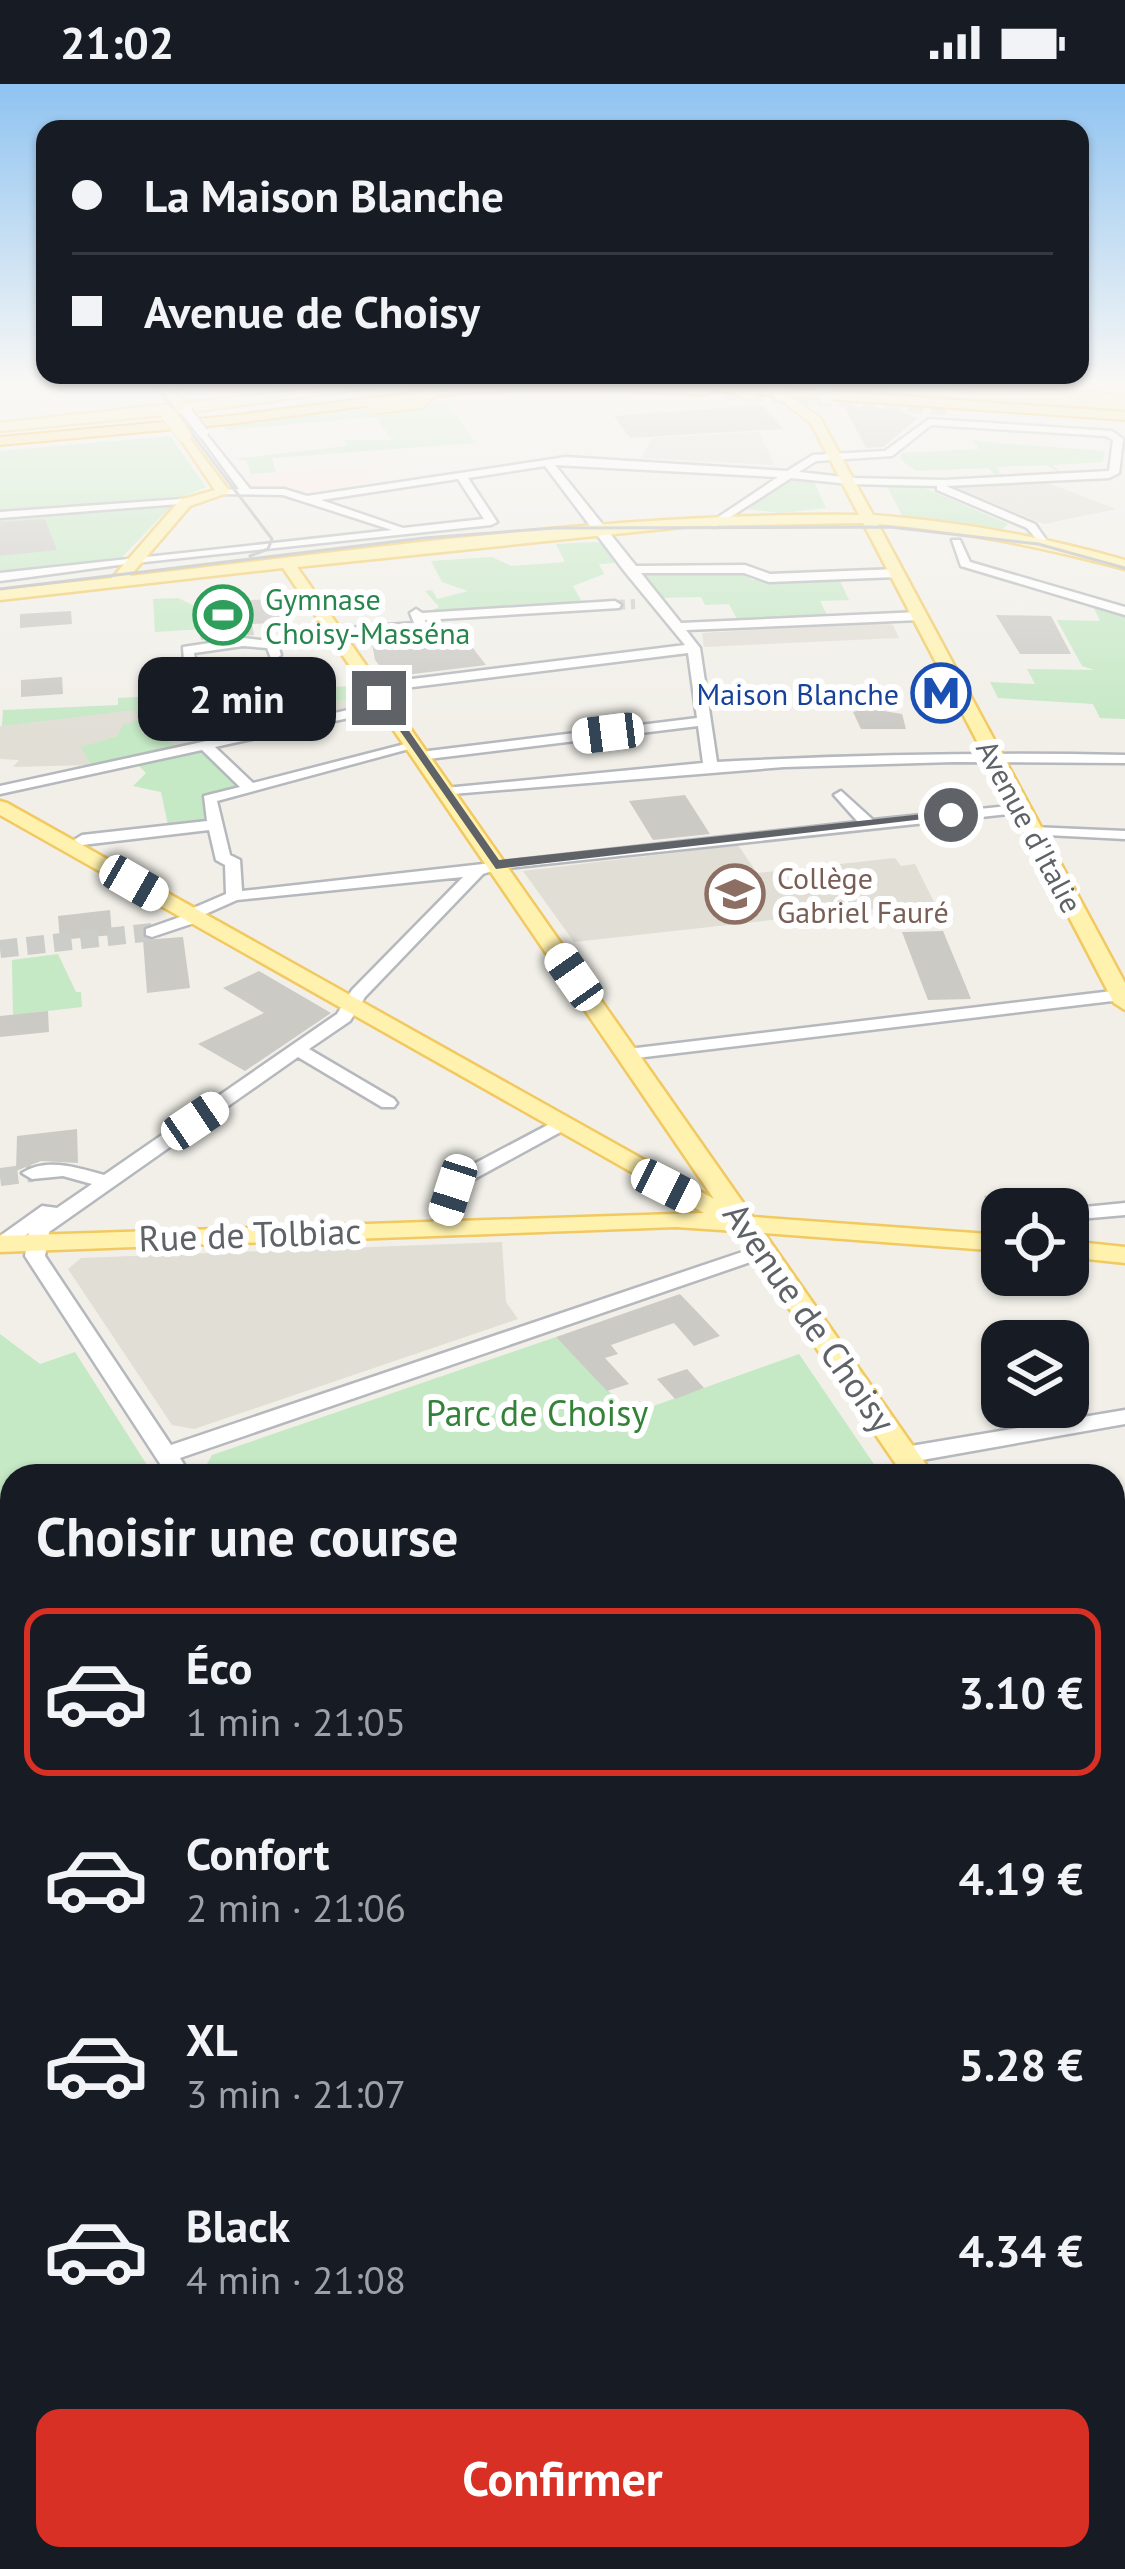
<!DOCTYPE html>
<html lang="fr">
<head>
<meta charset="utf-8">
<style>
  :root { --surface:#171b24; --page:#20242c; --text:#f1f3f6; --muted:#9ea1a6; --line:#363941; --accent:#d93025 }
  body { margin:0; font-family:"PT Sans",sans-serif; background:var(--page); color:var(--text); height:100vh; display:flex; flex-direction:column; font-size:45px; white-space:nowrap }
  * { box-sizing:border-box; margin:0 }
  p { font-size:39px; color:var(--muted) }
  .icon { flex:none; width:66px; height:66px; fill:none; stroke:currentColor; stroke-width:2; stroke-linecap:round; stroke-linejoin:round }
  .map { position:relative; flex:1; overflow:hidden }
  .side { position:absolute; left:0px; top:1380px; width:1125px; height:1107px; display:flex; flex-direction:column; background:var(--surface); border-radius:36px 36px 0 0; box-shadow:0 3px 9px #0004 }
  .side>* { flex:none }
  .guide { position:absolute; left:36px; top:36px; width:1053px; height:264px; border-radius:24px; box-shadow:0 3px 9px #0004; display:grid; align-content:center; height:264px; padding:0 36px; background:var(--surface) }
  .fabs { position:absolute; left:981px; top:1104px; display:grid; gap:24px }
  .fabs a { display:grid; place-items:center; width:108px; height:108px; border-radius:24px; background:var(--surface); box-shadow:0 3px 9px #0004; font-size:60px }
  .end { position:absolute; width:54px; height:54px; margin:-27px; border:15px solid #5f6368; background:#fff; box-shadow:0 0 0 6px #fff }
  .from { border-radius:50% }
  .bubble { position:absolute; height:84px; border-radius:24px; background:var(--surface); box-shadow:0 3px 9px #0004; font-size:39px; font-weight:600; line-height:84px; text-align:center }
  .car { position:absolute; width:36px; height:72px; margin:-36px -18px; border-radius:15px; box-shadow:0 0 9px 3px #0007; background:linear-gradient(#fff 24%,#345 0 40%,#fff 0 76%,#345 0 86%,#fff 0) }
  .guide b { display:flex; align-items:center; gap:42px; height:114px; font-size:45px }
  .guide b+b { border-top:3px solid var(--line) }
  .guide i { width:30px; height:30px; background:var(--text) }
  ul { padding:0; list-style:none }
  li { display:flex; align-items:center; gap:36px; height:168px; margin:0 24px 18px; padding:0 12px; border:6px solid transparent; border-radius:24px }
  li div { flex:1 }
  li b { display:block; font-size:45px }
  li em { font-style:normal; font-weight:600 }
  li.active { border-color:var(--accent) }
  li>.icon { width:108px; height:108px; stroke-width:1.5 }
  h2 { padding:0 36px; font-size:54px; line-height:144px }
  .action { display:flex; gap:24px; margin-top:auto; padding:24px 36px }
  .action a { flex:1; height:138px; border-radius:24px; background:var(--accent); color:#fff; font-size:48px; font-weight:600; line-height:138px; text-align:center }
  .status { display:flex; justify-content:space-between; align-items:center; height:84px; padding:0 60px; background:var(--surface); direction:ltr }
  .status svg { height:33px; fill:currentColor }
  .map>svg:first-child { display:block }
  .education { fill:#e1ded6 }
  .medical { fill:#fce8e6 }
  .green { fill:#c5e8c5 }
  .building { fill:#cccac5 }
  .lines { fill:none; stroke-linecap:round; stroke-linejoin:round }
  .minor-tunnel-far2 { stroke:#ccccc8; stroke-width:10; stroke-dasharray:10 6; stroke-linecap:butt }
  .minor-tunnel-far1 { stroke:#ccccc8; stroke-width:14; stroke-dasharray:14 8; stroke-linecap:butt }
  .minor-tunnel { stroke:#ccccc8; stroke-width:18; stroke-dasharray:18 9; stroke-linecap:butt }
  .highway-tunnel { stroke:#ccccc8; stroke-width:15; stroke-dasharray:15 8; stroke-linecap:butt }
  .minor-casing { stroke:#b5b8bc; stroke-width:5 }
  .major-casing { stroke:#f2c960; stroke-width:5 }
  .highway-casing { stroke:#f9ab00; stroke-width:4 }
  .minor { fill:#fff; fill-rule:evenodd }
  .major { fill:#fff2af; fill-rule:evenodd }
  .highway { fill:#fde293; fill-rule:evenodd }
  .tram { stroke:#b6b7b8; stroke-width:3 }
  .minor-bridge-casing { stroke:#b5b8bc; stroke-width:14; stroke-linecap:butt }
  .major-bridge-casing { stroke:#f2c960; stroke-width:16; stroke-linecap:butt }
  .highway-bridge-casing { stroke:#f9ab00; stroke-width:18; stroke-linecap:butt }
  .minor-bridge { stroke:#fff; stroke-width:10 }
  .major-bridge { stroke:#fff2af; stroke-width:14 }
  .highway-bridge { stroke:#fde293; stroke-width:15 }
  .route { fill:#5f6368 }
  .labels { text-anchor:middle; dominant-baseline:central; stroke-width:12; stroke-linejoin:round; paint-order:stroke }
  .far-leisure-label { font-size:30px; fill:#27864d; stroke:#fff; text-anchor:start }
  .far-transit-label { font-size:30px; fill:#164399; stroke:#fff; text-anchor:end }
  .far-street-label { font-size:30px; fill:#5f6368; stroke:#fff }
  .far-education-label { font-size:30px; fill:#785e54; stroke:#fff; text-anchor:start }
  .street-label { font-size:36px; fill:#5f6368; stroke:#fff }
  .park-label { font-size:36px; fill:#348238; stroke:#fff }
</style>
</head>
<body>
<div class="status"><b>21:02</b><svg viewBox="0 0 49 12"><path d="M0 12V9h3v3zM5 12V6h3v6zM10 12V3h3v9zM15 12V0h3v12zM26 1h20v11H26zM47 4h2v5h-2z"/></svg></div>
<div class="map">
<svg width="1125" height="2485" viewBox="0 0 1125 2485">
  <rect width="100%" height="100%" fill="#f1efe8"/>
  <path class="education" d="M759,348l15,33 -133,-7 11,-20z
    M1048,399l68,26 -72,15 -89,-37z
    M882,538l11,3 6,13 -195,9 -2,-14z
    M361,616l-5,7 -179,39 -16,-8 -9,-30z
    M135,625l4,11 -22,16 -35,11 9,18 -78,2 6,-7 -19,-1v-33z
    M738,761l19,28 138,-15 6,8 14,-2 19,38 -360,40 -51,-71z
    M502,1158l4,60 12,17 -324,110 -22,-4 -104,-156 13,-11z
    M12,2218v240l-12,8v-239z"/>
  <path class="medical" d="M361,383l14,14 -69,11 -54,-8 -6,-9z"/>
  <path class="green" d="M446,318l30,41 -204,15 4,14 -25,2 -5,-14 -12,-1 113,-13 -3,-6h48l-16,-23 -149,13 -5,-7z
    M170,352l36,51 -27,11 -57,59 -122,16v-122z
    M972,356l14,2 119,9 -2,11 -50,3 8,9 -15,-9 -50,2 7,10h-6l-9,-9 -72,3 -16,-12 2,-6 77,-4z
    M793,394l20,2 13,28 -45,5 -35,-4z
    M885,399h28l95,41 -6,5 33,7 -133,-16 11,-1 -11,-4z
    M593,458l9,1 13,20 -16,1 5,10 -31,12 9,16 -153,10 10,-5 -14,-16 7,-1 5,9 31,-8 -26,-9 -11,-21 61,-4 19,9 54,-4 -9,-18z
    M735,486l18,10 85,-3 11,23 -29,1 8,16 -91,2 -8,-15 -24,1 -4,-8 -39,1 -20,-23z
    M178,514l19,9 7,22 -49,3 -2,-33z
    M1092,520l33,9v106l-25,-1 -7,-14 -95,-6 -8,-16 45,2 -8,-15 67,1 -12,-4 -25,-46 43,1z
    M352,602l9,14 -208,8 19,19 -10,11 15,8 -86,19 -10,-18 36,-11 6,-11 15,-5 -3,-10 -133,16 1,-16 115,-5v-7z
    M206,666l37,38 -39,11 3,22 -39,4 -7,-33 -28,-6 13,-13 -8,-8z
    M58,870l18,38h5l1,15 -69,8 -1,-55z
    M0,1250l40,30 35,-12 79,124h-142v161l-12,-8z
    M556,1253l75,77 168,-60 83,122h-676l-3,-5 9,-16z"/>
  <path class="building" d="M762,321l21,24 -153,9 -16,-22z
    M844,322l53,4 21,8 -35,29 -17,1z
    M45,435l12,31 -57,6v-34z
    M279,514l6,24 -33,2 2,11 -53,5 -4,-31 6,-5z
    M71,527l1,13 -52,4v-14z
    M996,531l55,1 20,38h-51z
    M410,551l5,14 54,-6 17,22 -97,12 -14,-17 -4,-22z
    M62,593l1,17 -42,3v-17z
    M866,624l36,6 4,15h-45l-8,-17z
    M685,711l25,39 -57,6 -24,-39z
    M110,826l2,25 -52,5 -2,-24z
    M943,847l22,53 6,15 -43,1 -26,-68z
    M183,853l7,51 -43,5 -4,-53z
    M259,887l72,42 -86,58 -47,-27 66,-31 -41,-25z
    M48,927l1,21 -49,5v-21z
    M77,1045l1,34 -37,-2 -25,10 1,-35z
    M1045,1105l11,18 -65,2 -7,-13z
    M680,1210l40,42 -26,10 -20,-23 -63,22 7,9 -13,4 24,26 -22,7 -51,-54z
    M687,1285l17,19 -29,11 -18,-20z"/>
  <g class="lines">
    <path class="minor-tunnel-far2" d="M615,521l20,-1"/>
    <path class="minor-tunnel-far1" d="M141,849l11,-1"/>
    <path class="minor-tunnel" d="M0,865l152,-17
      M0,1093l32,-4"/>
    <path class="highway-tunnel" d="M725,308l228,16"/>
    <g class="minor-casing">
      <path id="minor" d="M163,301h29l-27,5 -5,-3z
        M957,301h12l-9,5z
        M929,335l183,12 11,8 -4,34 -10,5 -163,8 89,38 12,17 -6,3 -14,-16 -90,-38v-4l-88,-2 -58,-6 -76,49 -6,-3 2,-2 67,-45 -223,-12 81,101 109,-1 25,9 127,-5 6,4 -6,4 -128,5 -25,-9h-103l40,50 238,-11 6,4 -6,4 -233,10 14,18 17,114c136,-7 272,-10 408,-7v8l-171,-1 -170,5 -344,28 -2,-3 7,-4 258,-25 -5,-37 -278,34 -7,-4 7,-4 277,-34 -9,-65 -316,39 -7,-4 7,-4 313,-39 -60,-73 -80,-106 -77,12 29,44 -6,3 -365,39 -126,17v-8l392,-43 -109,-35 -64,-1v-4l20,-1 -41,-56 5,-3 47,59h34l23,7 259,-39 221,14 26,-16 72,-4zM931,341l175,11 7,4 -4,31 -165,9 -92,-2 -53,-6 17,-11 76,-5zM458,395l26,40 -81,9 -82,-28z
        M196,414l-4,5 -192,15v-6z
        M952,456h8l10,22 155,45v8l-164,-49z
        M615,517l6,4 -2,3 -194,12 2,6 -6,4 -87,7 -6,-4 6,-4 80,-6 -4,-10 6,-4 6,4z
        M243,554l34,4 4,13 -6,4 -4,-1 -4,-10 -24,-2 -49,7 3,17 23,5c-7,6 -28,5 -35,-1l-2,-27z
        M385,618l7,4 -2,3 -175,38 38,36 160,-41 7,4 -203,55 13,54 10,5 2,31 616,-69 -24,-27 7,-4 32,29 146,-15 7,4 -7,4 -521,56 -15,5 -118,123 -15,24 -41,28 85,50 3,4 -3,4h-12l-84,-50 -249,175 -4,24 126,189 583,-197h14l3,4 -3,4 -588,202 11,18h-23l-143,-220 4,-23 -29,18v-15l42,-30 15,2 35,-24 -29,-8 -31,3 -10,-6c25,-16 56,-5 82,2l233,-161 15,-24 111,-113 -226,23 -36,16 -1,5 -48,16 -6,-2v-6l37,-13 1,-4 42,-18 -1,-29 -9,-5 -7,-30 -127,15 -8,-5 8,-5 125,-14 -3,-25 36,-9 -38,-37 -202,44v-8z
        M1032,743l93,4v8l-98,-5v-6z
        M1121,906l4,1v8l-4,1 -493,59 -9,-5 9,-5z
        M559,1035l7,2 2,4 -2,4 -99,54 -16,45 -3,4h-14l-3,-4 20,-52z
        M1125,1119v12l-57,5v-11h-4z
        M1002,1131v32l-12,-1 -3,-4 5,-21z
        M1125,1326v14l-220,39 -8,-2 -3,-6 3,-6 8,-2z
        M0,1578l12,5v24l-12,-5z
        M1125,1579v20l-12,2v-20z
        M1125,1718v24l-12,4v-24z
        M1125,2001v30l-12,5v-30z
        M12,2165v35l-12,5v-35z
        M1113,2364l12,5v40l-12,-5z
        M856,2475h37l4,10h-37z"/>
    </g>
    <g class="major-casing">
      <path id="major" d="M157,301h12l16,18 167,-18h36l-205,28 -183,18v-8l173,-19z
        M868,301l133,8 6,4 -6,4 -175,-15z
        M781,306l39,28 53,97c87,7 168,21 252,45v9c-88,-23 -156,-37 -247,-45l247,459v27l-11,-7 -251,-480 -171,3 -395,41 456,650 249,18v16l-238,-18 170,243h-30l-168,-245 -60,-4 -676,25v-16l704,-23 -704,-398v-14l7,2 707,396 -431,-631 -283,32v-10l112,-12 68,-78 35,-10 -37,-55 6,-4 46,61 -40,14 -60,70c242,-27 485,-64 729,-61l-48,-92 -34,-26z
        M1068,1157l57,6v16l-57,-6z
        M1113,1650l12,4v40l-12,-4z"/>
    </g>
    <g class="highway-casing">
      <path id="highway" d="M469,301h271l385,27v8l-414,-29 -7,4 -112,-6 -120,3 -242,32 -230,21v-8l230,-21z"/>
    </g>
    <use href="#minor" class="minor"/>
    <use href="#major" class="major"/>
    <use href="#highway" class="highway"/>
    <path class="tram" d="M155,301l117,154 -4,10 -18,7
      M0,505l424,-51 131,-10 335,-1 148,17 87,24"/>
    <g class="minor-bridge-casing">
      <path id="minor-bridge" d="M187,328l16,21"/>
    </g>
    <g class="major-bridge-casing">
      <path id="major-bridge" d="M777,301l4,9
        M820,301l7,12
        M168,330l16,21"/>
    </g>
    <g class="highway-bridge-casing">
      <path id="highway-bridge" d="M735,301l16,9
        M973,308l152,10
        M374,322l46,-5 16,-16"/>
    </g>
    <use href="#minor-bridge" class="minor-bridge"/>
    <use href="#major-bridge" class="major-bridge"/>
    <use href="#highway-bridge" class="highway-bridge"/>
  </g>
  <linearGradient id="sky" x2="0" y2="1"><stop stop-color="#8fc3f1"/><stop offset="0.46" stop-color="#f9f8f5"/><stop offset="1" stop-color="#f9f8f5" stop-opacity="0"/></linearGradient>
  <rect width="1125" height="649" fill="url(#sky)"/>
  <path class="route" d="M375,611h9l115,165 452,-49 7,4 -462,54z"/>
  <defs>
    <g id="stadium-ring" transform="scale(3)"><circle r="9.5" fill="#fff" stroke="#2e9e5b" stroke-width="1.5"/><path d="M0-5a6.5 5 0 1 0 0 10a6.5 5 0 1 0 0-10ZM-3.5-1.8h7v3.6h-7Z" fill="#2e9e5b"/></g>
    <g id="metro-ring" transform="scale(3)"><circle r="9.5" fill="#fff" stroke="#1a4fb4" stroke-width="1.5"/><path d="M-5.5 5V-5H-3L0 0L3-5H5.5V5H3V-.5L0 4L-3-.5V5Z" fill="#1a4fb4"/></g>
    <g id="school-ring" transform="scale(3)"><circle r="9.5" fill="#fff" stroke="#8d6e63" stroke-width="1.5"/><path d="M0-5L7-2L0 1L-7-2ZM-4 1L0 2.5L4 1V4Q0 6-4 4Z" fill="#8d6e63"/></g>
  </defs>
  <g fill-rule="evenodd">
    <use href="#stadium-ring" x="223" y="531"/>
    <use href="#metro-ring" x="941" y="609"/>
    <use href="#school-ring" x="735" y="810"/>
  </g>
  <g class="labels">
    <g class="far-leisure-label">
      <text x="265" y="514">Gymnase<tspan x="265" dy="34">Choisy-Masséna</tspan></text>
    </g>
    <g class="far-transit-label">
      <text x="899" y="609">Maison Blanche</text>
    </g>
    <g class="far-street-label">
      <text transform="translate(1030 742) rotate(62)">Avenue d'Italie</text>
    </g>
    <g class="far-education-label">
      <text x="777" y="793">Collège<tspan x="777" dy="34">Gabriel Fauré</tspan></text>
    </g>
    <g class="street-label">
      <text transform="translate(250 1150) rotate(-2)">Rue de Tolbiac</text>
      <text transform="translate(810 1233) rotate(55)">Avenue de Choisy</text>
    </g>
    <g class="park-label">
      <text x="537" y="1328">Parc de Choisy</text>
    </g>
  </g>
</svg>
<div class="fabs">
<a><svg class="icon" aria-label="locate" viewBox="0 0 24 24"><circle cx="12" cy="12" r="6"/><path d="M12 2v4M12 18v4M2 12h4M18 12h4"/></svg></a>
<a><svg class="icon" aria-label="layers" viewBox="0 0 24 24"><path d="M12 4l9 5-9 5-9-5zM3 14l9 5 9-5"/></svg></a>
</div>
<i class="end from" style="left:951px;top:731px"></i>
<i class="end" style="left:379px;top:614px"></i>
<div class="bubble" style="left:138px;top:573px;width:198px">2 min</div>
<i class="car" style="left:608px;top:649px;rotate:263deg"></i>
<i class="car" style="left:134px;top:799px;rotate:120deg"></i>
<i class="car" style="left:574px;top:893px;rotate:325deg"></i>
<i class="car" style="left:195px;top:1037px;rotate:56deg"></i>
<i class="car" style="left:666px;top:1102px;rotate:117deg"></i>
<i class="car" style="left:453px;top:1106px;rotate:198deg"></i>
<div class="guide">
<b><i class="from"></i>La Maison Blanche</b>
<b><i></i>Avenue de Choisy</b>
</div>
<section class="side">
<h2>Choisir une course</h2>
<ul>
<li class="active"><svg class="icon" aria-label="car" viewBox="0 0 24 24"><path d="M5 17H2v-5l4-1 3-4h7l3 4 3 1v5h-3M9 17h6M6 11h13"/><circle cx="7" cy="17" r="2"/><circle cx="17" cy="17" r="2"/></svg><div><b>Éco</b><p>1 min · 21:05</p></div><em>3.10 €</em></li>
<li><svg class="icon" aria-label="car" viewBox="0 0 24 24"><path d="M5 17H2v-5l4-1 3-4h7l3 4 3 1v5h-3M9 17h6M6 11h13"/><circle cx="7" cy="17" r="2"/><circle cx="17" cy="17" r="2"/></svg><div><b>Confort</b><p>2 min · 21:06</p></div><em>4.19 €</em></li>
<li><svg class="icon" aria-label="car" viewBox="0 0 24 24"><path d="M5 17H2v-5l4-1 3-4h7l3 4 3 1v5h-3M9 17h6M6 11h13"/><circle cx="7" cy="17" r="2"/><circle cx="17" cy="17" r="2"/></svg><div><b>XL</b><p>3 min · 21:07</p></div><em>5.28 €</em></li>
<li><svg class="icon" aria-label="car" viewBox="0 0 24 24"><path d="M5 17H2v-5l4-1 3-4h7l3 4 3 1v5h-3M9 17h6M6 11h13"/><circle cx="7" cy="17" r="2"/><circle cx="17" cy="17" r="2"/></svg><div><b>Black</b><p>4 min · 21:08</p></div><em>4.34 €</em></li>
</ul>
<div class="action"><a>Confirmer</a></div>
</section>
</div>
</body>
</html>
